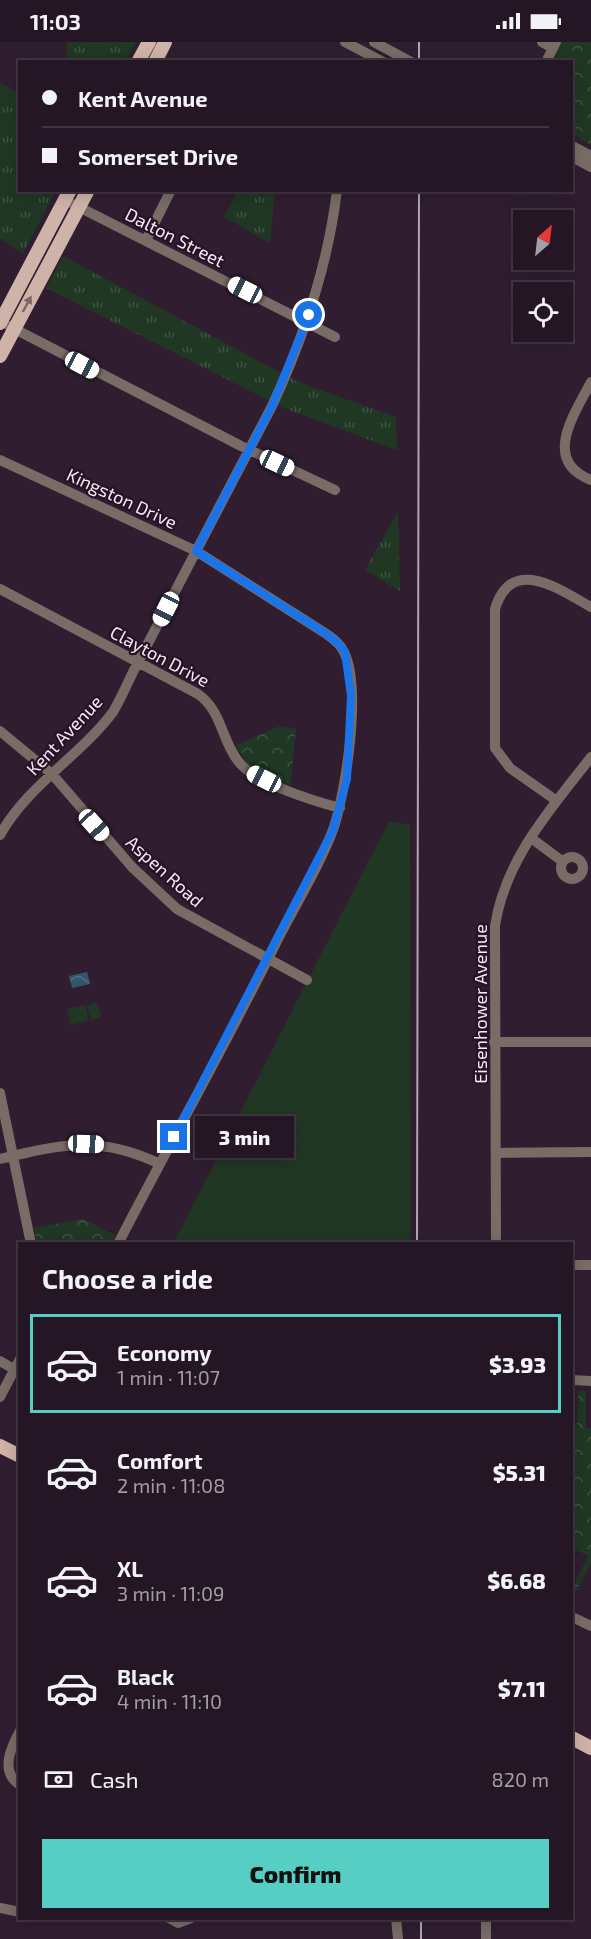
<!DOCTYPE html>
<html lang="en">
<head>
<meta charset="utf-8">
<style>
  :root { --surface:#241624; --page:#2c1f2c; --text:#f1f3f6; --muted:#a39fa6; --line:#413541; --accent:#56cec4 }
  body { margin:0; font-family:"Exo 2",sans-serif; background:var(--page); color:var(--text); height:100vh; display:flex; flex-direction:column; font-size:22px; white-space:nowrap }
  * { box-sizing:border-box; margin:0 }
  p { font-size:20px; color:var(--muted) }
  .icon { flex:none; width:33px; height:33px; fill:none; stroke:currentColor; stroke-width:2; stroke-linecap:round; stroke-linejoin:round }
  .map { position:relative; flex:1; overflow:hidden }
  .sheet { position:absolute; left:18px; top:1200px; width:555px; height:678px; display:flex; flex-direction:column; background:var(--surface); border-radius:0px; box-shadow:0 3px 15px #0003,0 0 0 2px var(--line) }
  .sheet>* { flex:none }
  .guide { position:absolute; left:18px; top:18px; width:555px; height:132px; border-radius:0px; box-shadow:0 3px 15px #0003,0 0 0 2px var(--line); display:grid; align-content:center; height:132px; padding:0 24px; background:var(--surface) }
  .needle { width:39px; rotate:28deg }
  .controls { position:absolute; left:513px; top:168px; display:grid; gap:12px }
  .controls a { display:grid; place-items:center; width:60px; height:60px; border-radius:0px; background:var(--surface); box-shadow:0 3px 15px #0003,0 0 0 2px var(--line); font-size:30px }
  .end { position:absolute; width:27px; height:27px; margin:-14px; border:8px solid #1a73e8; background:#fff; box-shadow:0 0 0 3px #fff }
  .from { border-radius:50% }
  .bubble { position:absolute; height:42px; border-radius:0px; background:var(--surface); box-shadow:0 3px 15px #0003,0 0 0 2px var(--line); font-size:20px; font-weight:800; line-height:42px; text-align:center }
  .car { position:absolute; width:18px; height:36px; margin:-18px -9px; border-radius:8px; box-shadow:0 0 4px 2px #0007; background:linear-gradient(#fff 24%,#345 0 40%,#fff 0 76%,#345 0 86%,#fff 0) }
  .guide b { display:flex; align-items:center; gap:21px; height:57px; font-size:22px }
  .guide b+b { border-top:2px solid var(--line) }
  .guide i { width:15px; height:15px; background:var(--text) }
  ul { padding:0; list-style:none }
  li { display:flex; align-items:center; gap:18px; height:99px; margin:0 12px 9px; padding:0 12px; border:3px solid transparent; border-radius:0px }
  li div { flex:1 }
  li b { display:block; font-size:22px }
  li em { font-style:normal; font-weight:800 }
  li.selected { border-color:var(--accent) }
  li>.icon { width:54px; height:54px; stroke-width:1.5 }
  h2 { padding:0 24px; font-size:27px; line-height:72px }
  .pay { display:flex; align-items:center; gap:15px; height:66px; padding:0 24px; font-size:22px }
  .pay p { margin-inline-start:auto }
  .button { display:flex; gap:12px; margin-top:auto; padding:12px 24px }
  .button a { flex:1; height:69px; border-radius:0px; background:var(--accent); color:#111; font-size:24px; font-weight:800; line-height:69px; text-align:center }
  .status { display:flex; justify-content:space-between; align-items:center; height:42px; padding:0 30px; background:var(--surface); direction:ltr }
  .status svg { height:16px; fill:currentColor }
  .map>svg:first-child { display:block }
  .grass { fill:url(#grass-tufts) }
  .park { fill:url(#park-crowns) }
  .pitch { fill:#203723 }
  .water { fill:url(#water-waves) }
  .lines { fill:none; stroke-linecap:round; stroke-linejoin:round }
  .minor { stroke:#796c66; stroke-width:10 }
  .major { stroke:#cfb3a8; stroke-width:14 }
  .rail { stroke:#b2a4b2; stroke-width:2 }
  .oneway { fill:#7a6467 }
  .route { stroke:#1a73e8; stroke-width:8 }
  .labels { text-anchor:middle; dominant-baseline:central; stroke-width:4.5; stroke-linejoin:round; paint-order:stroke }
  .street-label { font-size:18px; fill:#f6eaf6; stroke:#261426 }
</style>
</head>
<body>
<div class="status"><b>11:03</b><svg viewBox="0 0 49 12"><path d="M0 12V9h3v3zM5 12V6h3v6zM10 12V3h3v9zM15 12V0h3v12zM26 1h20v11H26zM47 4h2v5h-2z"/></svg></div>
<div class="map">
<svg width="591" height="1897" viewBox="0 0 591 1897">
  <defs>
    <pattern id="grass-tufts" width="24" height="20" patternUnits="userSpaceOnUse" patternTransform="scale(1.5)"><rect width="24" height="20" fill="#203723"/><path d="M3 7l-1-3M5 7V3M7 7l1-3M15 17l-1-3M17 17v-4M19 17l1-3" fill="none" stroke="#415444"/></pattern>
    <pattern id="park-crowns" width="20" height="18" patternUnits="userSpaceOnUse" patternTransform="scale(1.5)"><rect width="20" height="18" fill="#203723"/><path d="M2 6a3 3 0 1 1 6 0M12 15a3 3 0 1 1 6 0" fill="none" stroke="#415444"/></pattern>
    <pattern id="water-waves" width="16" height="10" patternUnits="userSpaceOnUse" patternTransform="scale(1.5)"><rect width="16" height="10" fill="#34556e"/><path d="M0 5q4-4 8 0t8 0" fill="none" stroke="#526e83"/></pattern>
  </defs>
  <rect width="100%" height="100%" fill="#301e30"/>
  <path class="grass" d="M67,0h69l-11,19h-59z
    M0,41l19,10 1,97 36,1 -33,62 -23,-14z
    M238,149h37l-5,52 -46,-26z
    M63,214l235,126 98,35 1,33 -113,-42 -238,-120z
    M398,469l2,80 -35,-21z"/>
  <path class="park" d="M562,0h29v103l-19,-11v-72h-20z
    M280,684l16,3 -6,59 -38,-19 -17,-23z
    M83,1177l34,17 -4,7h-76l-3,-15z
    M578,1348l8,1v37h5v135l-19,36v-10l16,-33 -16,-8v-122h5z"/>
  <path class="pitch" d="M389,779l21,4 1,418 -238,1z
    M97,960l4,15 -10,3 -4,-15z
    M85,963l4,15 -18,5 -4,-16z"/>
  <path class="water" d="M87,930l3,12 -18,4 -3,-12z"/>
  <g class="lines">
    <path class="minor" d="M345,0l38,20
      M374,0l37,20
      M542,0l11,6
      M546,20l10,-20
      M572,104l19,10
      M572,115l19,10
      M73,162l262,133
      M146,198l25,-50
      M9,284l232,120 94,44
      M591,340c-16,31 -50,79 0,98
      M0,418l196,91 129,82c7,5 15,10 19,19 18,36 2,137 -10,175 -13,36 -37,75 -55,110 -51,103 -108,204 -161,307
      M0,547l198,105c24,17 23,45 40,67 16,22 76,40 102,47
      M0,689l52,43 80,93 45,42 130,71
      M557,759l-47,-33 -15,-20v-139c17,-55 65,-19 96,-2
      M0,793c27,-49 80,-79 113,-123 8,-13 14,-28 21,-42l138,-264c32,-69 56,-140 65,-216
      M531,796l31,23
      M561 826a11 11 0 1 1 22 0a11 11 0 1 1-22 0Z
      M494,1000h97
      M0,1051l31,151
      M496,1111l95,-1
      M0,1117c62,-15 100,-24 160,5
      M496,1202l-1,-318c10,-67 56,-117 96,-169
      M572,1223h19
      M0,1319l14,8
      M572,1338l19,1
      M0,1355l20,-38
      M572,1575l19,9
      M20,1689c-10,18 -20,41 0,54
      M0,1866l20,4
      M169,1876l9,5 13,-5
      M396,1876l2,21
      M486,1876v21"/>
    <path class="major" d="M138,20l11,-20
      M155,20l10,-20
      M0,281l70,-133
      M0,314l88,-166
      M0,1404l20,10
      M572,1696l19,10"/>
    <path class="rail" d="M419,0v20
      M417,1202l2,-1054
      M421,1897v-21"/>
  </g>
  <defs><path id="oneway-solid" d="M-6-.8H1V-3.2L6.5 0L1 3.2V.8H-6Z" transform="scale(1.5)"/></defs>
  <use class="oneway" href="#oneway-solid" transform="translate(27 262) rotate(-62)"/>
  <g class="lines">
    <path class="route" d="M174,1095l159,-307 14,-51 4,-83 -6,-44 -8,-10 -12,-9 -129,-82 76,-145 37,-91"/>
  </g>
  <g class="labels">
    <g class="street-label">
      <text transform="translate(175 195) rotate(27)">Dalton Street</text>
      <text transform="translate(122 456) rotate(25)">Kingston Drive</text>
      <text transform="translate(160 614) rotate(28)">Clayton Drive</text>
      <text transform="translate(64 693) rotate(-47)">Kent Avenue</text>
      <text transform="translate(165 829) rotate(42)">Aspen Road</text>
      <text transform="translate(480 962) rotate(-90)">Eisenhower Avenue</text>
    </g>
  </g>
</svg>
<div class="controls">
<a><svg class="needle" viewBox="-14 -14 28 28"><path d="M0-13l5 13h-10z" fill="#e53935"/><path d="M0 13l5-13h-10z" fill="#a39fa6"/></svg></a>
<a><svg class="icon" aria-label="locate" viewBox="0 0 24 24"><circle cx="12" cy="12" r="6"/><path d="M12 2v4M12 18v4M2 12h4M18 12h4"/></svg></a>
</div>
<i class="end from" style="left:309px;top:273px"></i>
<i class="end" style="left:174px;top:1095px"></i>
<div class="bubble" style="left:195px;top:1074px;width:99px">3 min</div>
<i class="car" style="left:245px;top:248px;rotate:297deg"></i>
<i class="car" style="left:82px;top:323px;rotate:118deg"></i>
<i class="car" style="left:277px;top:421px;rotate:115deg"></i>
<i class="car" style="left:166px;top:567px;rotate:207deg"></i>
<i class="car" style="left:264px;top:737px;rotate:297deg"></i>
<i class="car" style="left:94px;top:783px;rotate:138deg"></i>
<i class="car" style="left:86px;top:1102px;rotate:92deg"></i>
<div class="guide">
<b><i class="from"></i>Kent Avenue</b>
<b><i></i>Somerset Drive</b>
</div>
<section class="sheet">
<h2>Choose a ride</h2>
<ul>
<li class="selected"><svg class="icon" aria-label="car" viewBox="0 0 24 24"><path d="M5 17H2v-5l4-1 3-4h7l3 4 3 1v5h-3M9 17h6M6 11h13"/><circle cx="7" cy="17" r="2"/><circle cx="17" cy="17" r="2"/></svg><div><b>Economy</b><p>1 min · 11:07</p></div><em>$3.93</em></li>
<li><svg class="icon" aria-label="car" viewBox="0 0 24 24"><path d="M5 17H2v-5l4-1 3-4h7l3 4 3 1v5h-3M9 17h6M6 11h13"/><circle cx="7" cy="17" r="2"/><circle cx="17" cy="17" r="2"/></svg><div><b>Comfort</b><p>2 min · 11:08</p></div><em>$5.31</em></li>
<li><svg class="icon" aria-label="car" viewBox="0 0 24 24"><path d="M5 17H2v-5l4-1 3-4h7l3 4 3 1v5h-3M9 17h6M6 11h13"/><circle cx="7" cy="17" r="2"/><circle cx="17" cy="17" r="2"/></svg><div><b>XL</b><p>3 min · 11:09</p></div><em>$6.68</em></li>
<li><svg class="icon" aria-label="car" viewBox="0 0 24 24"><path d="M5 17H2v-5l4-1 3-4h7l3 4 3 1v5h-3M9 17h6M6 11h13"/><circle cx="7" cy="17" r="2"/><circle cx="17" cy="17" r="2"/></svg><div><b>Black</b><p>4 min · 11:10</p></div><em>$7.11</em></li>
</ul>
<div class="pay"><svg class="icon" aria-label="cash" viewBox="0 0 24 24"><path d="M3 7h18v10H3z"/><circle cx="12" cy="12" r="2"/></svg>Cash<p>820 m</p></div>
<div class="button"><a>Confirm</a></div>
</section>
</div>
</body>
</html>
